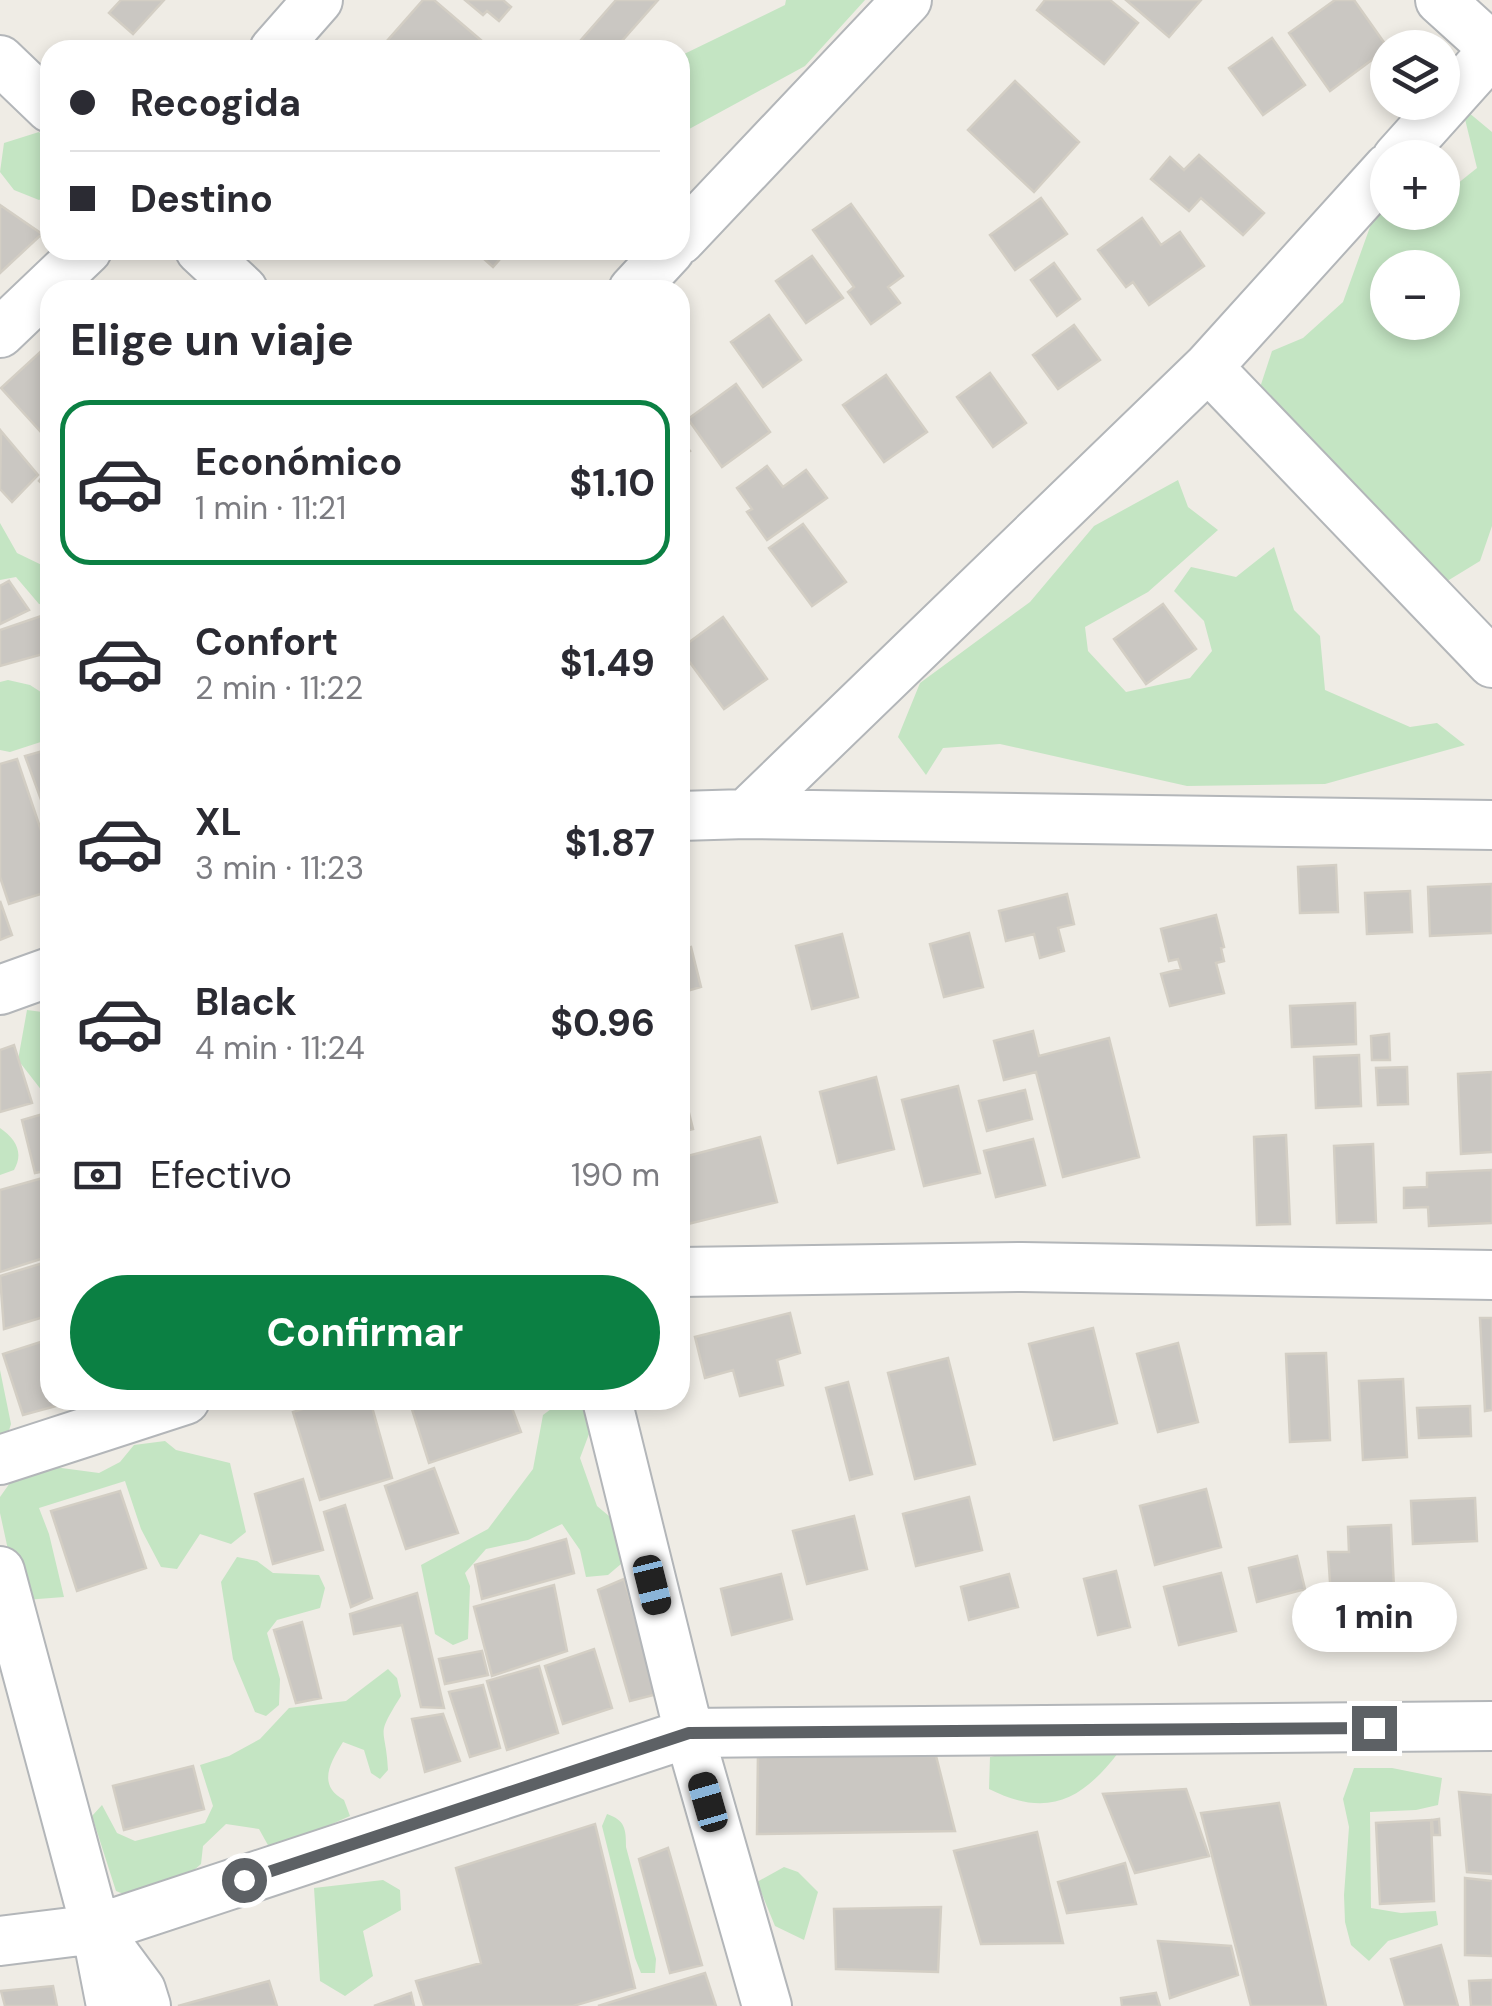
<!DOCTYPE html>
<html lang="es">
<head>
<meta charset="utf-8">
<style>
  :root { --surface:#fff; --page:#f2f2f3; --text:#2b2b33; --muted:#7c7c81; --line:#e1e1e2; --accent:#0b8043 }
  body { margin:0; font-family:"DM Sans",sans-serif; background:var(--page); color:var(--text); height:100vh; display:flex; flex-direction:column; font-size:38px; white-space:nowrap }
  * { box-sizing:border-box; margin:0 }
  p { font-size:32px; color:var(--muted) }
  .icon { flex:none; width:55px; height:55px; fill:none; stroke:currentColor; stroke-width:2; stroke-linecap:round; stroke-linejoin:round }
  .map { position:relative; flex:1; overflow:hidden }
  .sheet { position:absolute; left:40px; top:280px; width:650px; height:1130px; display:flex; flex-direction:column; background:var(--surface); border-radius:30px; box-shadow:0 5px 15px #0003 }
  .sheet>* { flex:none }
  .top-card { position:absolute; left:40px; top:40px; width:650px; height:220px; border-radius:30px; box-shadow:0 5px 15px #0003; display:grid; align-content:center; height:220px; padding:0 30px; background:var(--surface) }
  .tools { position:absolute; left:1370px; top:30px; display:grid; gap:20px }
  .tools a { display:grid; place-items:center; width:90px; height:90px; border-radius:50%; background:var(--surface); box-shadow:0 5px 15px #0003; font-size:50px }
  .end { position:absolute; width:45px; height:45px; margin:-22px; border:12px solid #5d6165; background:#fff; box-shadow:0 0 0 5px #fff }
  .from { border-radius:50% }
  .bubble { position:absolute; height:70px; border-radius:35px; background:var(--surface); box-shadow:0 5px 15px #0003; font-size:32px; font-weight:700; line-height:70px; text-align:center }
  .car { position:absolute; width:30px; height:60px; margin:-30px -15px; border-radius:12px; box-shadow:0 0 8px 2px #0007; background:linear-gradient(#222 24%,#8ab4d8 0 40%,#222 0 76%,#8ab4d8 0 86%,#222 0) }
  .top-card b { display:flex; align-items:center; gap:35px; height:95px; font-size:38px }
  .top-card b+b { border-top:2px solid var(--line) }
  .top-card i { width:25px; height:25px; background:var(--text) }
  ul { padding:0; list-style:none }
  li { display:flex; align-items:center; gap:30px; height:165px; margin:0 20px 15px; padding:0 10px; border:5px solid transparent; border-radius:30px }
  li div { flex:1 }
  li b { display:block; font-size:38px }
  li em { font-style:normal; font-weight:700 }
  li.on { border-color:var(--accent) }
  li>.icon { width:90px; height:90px; stroke-width:1.5 }
  h2 { padding:0 30px; font-size:45px; line-height:120px }
  .pay { display:flex; align-items:center; gap:25px; height:110px; padding:0 30px; font-size:38px }
  .pay p { margin-inline-start:auto }
  .cta { display:flex; gap:20px; margin-top:auto; padding:20px 30px }
  .cta a { flex:1; height:115px; border-radius:60px; background:var(--accent); color:#fff; font-size:40px; font-weight:700; line-height:115px; text-align:center }
  .map>svg:first-child { display:block }
  .green { fill:#c4e5c3; fill-rule:evenodd }
  .building { fill:#cac7c2; stroke:#d3cec4; stroke-width:2.5 }
  .lines { fill:none; stroke-linecap:round; stroke-linejoin:round }
  .minor-casing { stroke:#b3b6b9; stroke-width:52 }
  .minor { stroke:#fff; stroke-width:48 }
  .route { stroke:#5d6165; stroke-width:12 }
</style>
</head>
<body>
<div class="map">
<svg width="1492" height="2006" viewBox="0 0 1492 2006">
  <rect width="100%" height="100%" fill="#efece5"/>
  <path class="green" d="M786,0h79l-60,66 -125,68v-78l105,-51z
    M1462,107l30,25v394l-12,35 -36,22 -196,-159 24,-73 31,-13 40,-36 32,-89 12,-4 1,3h54l1,-22 14,-6 20,-16zM1388,268h54v54h-54z
    M39,132l11,11v50l-11,7 -25,-10 -14,-18 4,-29z
    M1178,480l10,27 30,23 -70,62 -63,35 3,24 38,41 64,-14 22,-27 -8,-30 -30,-30 17,-24 45,10 38,-30 20,63 26,26 5,54 85,37 27,-4 28,22 -140,39 -138,2 -187,-42 -57,4 -17,27 -28,-38 22,-54 110,-81 64,-76z
    M0,523l17,30 33,16v36l-11,-1 -23,-27 -16,3z
    M8,680l22,5 17,11 3,43 -40,13 -10,-2v-68z
    M27,1010l23,3v82l-4,1 -28,-36z
    M0,1128c16,11 24,25 14,42l-14,5z
    M0,1370l11,54 -5,16 -6,1z
    M563,1400l21,7 5,27 -9,24 17,48 18,15 6,43 -13,11 -22,2 -6,-27 -18,-26 -34,16 -42,9 -21,24 5,13 -2,53 -15,6 -18,-11 -14,-69 67,-36 45,-60 10,-54z
    M165,1441l11,9 54,13 16,69 -15,12 -31,-10 -23,35 -16,-2 -20,-38 -16,-48 -86,27 10,26 15,63 -39,3 -15,-41 -10,-46v-16l12,-17 42,-13 45,6 21,-11 14,-17z
    M237,1557l20,4 16,12 46,2 6,13 -5,20 -43,12 -10,13 13,46 -1,26 -13,11 -11,-4 -22,-53 -12,-77z
    M388,1669l9,9 4,18c-27,43 -15,29 -13,74l-8,9 -9,-6 -7,-23 -21,-8c-13,21 -26,43 1,58l6,16 -27,12 -17,17 -37,2 -10,-18 -33,-5 -23,22 -2,18 -15,13 -23,4 -20,21 -27,-11 -24,-75 10,-11 15,28 18,8 70,-18 8,-17 -13,-41 29,-9 31,-17 29,-31 57,-7z
    M1085,1743l33,10c-37,48 -71,65 -129,36l1,-32 52,-11z
    M1354,1768h38l50,10 -4,27 -22,5 -46,2 1,96 30,5 35,-2 2,14 -50,16 -19,20 -18,-16 -6,-23 -1,-27 5,-68 -6,-28z
    M607,1814c18,6 19,15 19,33l30,112 -1,14h-14l-6,-15 -33,-132z
    M784,1867l14,5 20,20 -14,48 -29,-14 -18,-44z
    M383,1880l17,10 1,20 -38,21 10,45 -28,20 -25,-15 -6,-93z"/>
  <path class="building" d="M121,0h43l-31,34 -24,-21z
    M423,0h11l49,42 -7,8h-79l-10,-9z
    M465,0h38l8,7 -12,14 -12,-10 -4,4z
    M616,0h42l-44,50h-37l-3,-2z
    M1045,0h65l28,23 -34,41 -67,-54z
    M1126,0h75l-32,37z
    M1335,0h19l34,48 -58,43 -41,-58z
    M1272,38l33,47 -42,30 -34,-47z
    M1015,81l64,61 -45,50 -66,-62z
    M1199,155l65,58 -21,22 -42,-37 -12,13 -38,-32 19,-22 14,13z
    M1041,198l26,36 -52,36 -25,-35z
    M851,204l52,72 -15,11 12,16 -29,21 -23,-32 6,-5 -41,-57z
    M0,205l42,29 -42,39z
    M1142,218l19,27 19,-13 24,34 -55,39 -16,-23 -7,5 -28,-37z
    M474,250h34l-15,17z
    M812,256l31,42 -37,25 -30,-42z
    M1054,263l26,36 -23,17 -26,-36z
    M769,315l32,45 -38,27 -32,-45z
    M1074,325l26,35 -42,29 -25,-34z
    M50,343v97l-1,1 -48,-53z
    M990,373l36,50 -33,24 -36,-50z
    M886,375l41,57 -43,30 -41,-57z
    M736,384l34,48 -48,35 -34,-48z
    M1,431l37,44 -26,27 -12,-13z
    M680,438l10,13 -10,7z
    M767,466l16,21 23,-17 21,28 -60,42 -20,-28 5,-3 -15,-21z
    M50,468v23l-11,-10z
    M803,524l43,58 -34,24 -43,-58z
    M9,581l20,29 -29,14v-38z
    M1163,604l33,45 -50,35 -32,-45z
    M50,613v39l-50,14v-36z
    M723,617l44,62 -43,30 -44,-60z
    M50,749v75l-25,-68z
    M17,759l33,98v34l-41,13 -9,-27v-113z
    M1336,865l2,47 -38,1 -2,-46z
    M1492,884v49l-62,3 -2,-49z
    M1410,891l2,41 -45,2 -2,-41z
    M1067,894l7,30 -16,4 6,23 -24,7 -6,-24 -28,7 -7,-30z
    M0,901l12,34 -12,5z
    M1216,915l8,32 -3,1 3,13 -8,2 8,30 -54,13 -9,-32 20,-5 -3,-10 -9,2 -8,-32z
    M969,933l14,54 -39,10 -14,-53z
    M842,934l16,63 -46,12 -16,-63z
    M691,947l10,40 -21,6v-43z
    M1355,1003l1,41 -64,3 -2,-41z
    M1033,1031l6,25 70,-18 30,119 -76,20 -27,-105 -32,8 -10,-39z
    M1389,1034l1,26h-18l-1,-24z
    M14,1045l18,58 -32,9v-62z
    M1359,1055l2,51 -45,2 -2,-51z
    M1407,1067l1,37 -30,1 -2,-37z
    M1492,1072v80l-31,2 -3,-80z
    M680,1077l13,52 -13,3z
    M876,1077l18,72 -56,14 -18,-71z
    M958,1086l22,87 -56,13 -22,-86z
    M1025,1090l7,29 -45,12 -8,-30z
    M50,1112v58l-15,3 -13,-53z
    M1286,1135l4,89 -33,1 -3,-88z
    M760,1137l17,65 -93,23 -4,-16v-51z
    M1033,1139l12,46 -49,12 -12,-46z
    M1373,1144l3,78 -39,1 -3,-77z
    M1492,1170v53l-63,3 -1,-19 -24,1v-20l23,-1v-14z
    M50,1176v80l-50,16v-82z
    M50,1261v54l-46,14 -4,-53z
    M790,1313l10,40 -23,7 6,25 -43,11 -7,-26 -28,8 -10,-41z
    M1480,1318h12v92l-7,1z
    M1093,1328l24,95 -63,17 -25,-96z
    M50,1339v61h28l-55,15 -20,-61z
    M1178,1343l20,79 -40,10 -21,-78z
    M1326,1353l4,87 -40,2 -4,-88z
    M948,1358l27,106 -60,15 -27,-106z
    M1403,1379l4,78 -44,3 -4,-79z
    M848,1382l24,92 -22,6 -24,-92z
    M331,1400h39l22,78 -72,22 -27,-88z
    M409,1400h100l12,32 -92,31z
    M1470,1406l1,30 -52,2 -2,-30z
    M434,1468l24,65 -52,16 -21,-63z
    M303,1479l20,71 -50,14 -18,-70z
    M1206,1489l15,58 -66,18 -15,-59z
    M120,1491l26,77 -69,23 -26,-80z
    M969,1497l13,53 -66,16 -13,-52z
    M1475,1498l2,43 -64,3 -2,-43z
    M345,1505l27,93 -21,9 -27,-95z
    M854,1516l13,53 -60,15 -14,-53z
    M1391,1525l4,85 -43,2 -1,-16 -20,1 -3,-45h21l-1,-25z
    M566,1539l8,34 -92,26 -7,-34z
    M1297,1556l8,33 -48,13 -8,-34z
    M1116,1571l14,56 -32,8 -14,-56z
    M1221,1573l15,58 -57,14 -15,-58z
    M781,1574l11,45 -60,16 -11,-46z
    M1009,1574l9,33 -49,13 -8,-33z
    M624,1579l33,115 -27,7 -32,-111z
    M554,1585l13,66 -75,25 -18,-69z
    M417,1593l27,115 -23,-1 -19,-82 -48,9 -4,-20z
    M302,1622l19,76 -25,5 -22,-73z
    M594,1649l18,59 -49,16 -18,-58z
    M482,1651l6,24 -43,9 -6,-25z
    M539,1666l19,67 -51,17 -20,-69z
    M483,1685l17,63 -30,9 -21,-65z
    M443,1714l17,47 -35,11 -13,-53z
    M758,1753l178,3 19,75 -198,3z
    M193,1766l11,43 -80,21 -11,-44z
    M1186,1789l23,67 -74,17 -32,-79z
    M1459,1792l33,3v79l-25,-2z
    M1279,1803l47,203h-75l-50,-193z
    M1439,1819l1,16h-7l-1,-15z
    M1431,1820l3,81 -54,3 -4,-81z
    M595,1824l40,164 -62,18h-149l-8,-25 65,-18 -25,-95z
    M1037,1832l26,111 -82,1 -27,-93z
    M668,1848l34,117 -32,8 -31,-114z
    M1125,1863l11,41 -69,9 -9,-31z
    M1465,1878l27,3v75l-27,-1z
    M941,1907l-3,65 -102,-3 -2,-60z
    M1158,1941l73,5 7,29 -68,23z
    M1441,1945l17,61h-53l-14,-47z
    M705,1973l11,33h-118z
    M1492,1980v26h-21l-2,-25z
    M269,1981l8,25h-99z
    M53,1986l4,20h-52l-4,-15z
    M411,1993l3,13h-40z
    M1156,1993l4,13h-38l-1,-8z"/>
  <g class="lines">
    <g class="minor-casing">
      <path id="minor" d="M1440,0l52,47
        M274,50l44,-50
        M0,60l50,48
        M1397,158l95,-106
        M680,240l227,-240
        M200,250l43,40
        M633,290l37,-40
        M0,333l87,-83
        M1208,367l284,296
        M746,814l462,-447 180,-199
        M680,816l66,-2 746,11
        M0,990l50,-18
        M680,1272l342,-5 470,8
        M607,1400l82,333 78,273
        M0,1460l185,-60
        M0,1571l96,358 15,77
        M0,1941l96,-12 593,-196 803,-7
        M107,1944l34,46 5,16"/>
    </g>
    <use href="#minor" class="minor"/>
  </g>
  <g class="lines">
    <path class="route" d="M244,1880l445,-147 685,-5"/>
  </g>
</svg>
<div class="tools">
<a><svg class="icon" aria-label="layers" viewBox="0 0 24 24"><path d="M12 4l9 5-9 5-9-5zM3 14l9 5 9-5"/></svg></a>
<a>+</a>
<a>−</a>
</div>
<i class="end from" style="left:244px;top:1880px"></i>
<i class="end" style="left:1374px;top:1728px"></i>
<div class="bubble" style="left:1292px;top:1582px;width:165px">1 min</div>
<i class="car" style="left:652px;top:1585px;rotate:166deg"></i>
<i class="car" style="left:708px;top:1802px;rotate:344deg"></i>
<div class="top-card">
<b><i class="from"></i>Recogida</b>
<b><i></i>Destino</b>
</div>
<section class="sheet">
<h2>Elige un viaje</h2>
<ul>
<li class="on"><svg class="icon" aria-label="car" viewBox="0 0 24 24"><path d="M5 17H2v-5l4-1 3-4h7l3 4 3 1v5h-3M9 17h6M6 11h13"/><circle cx="7" cy="17" r="2"/><circle cx="17" cy="17" r="2"/></svg><div><b>Económico</b><p>1 min · 11:21</p></div><em>$1.10</em></li>
<li><svg class="icon" aria-label="car" viewBox="0 0 24 24"><path d="M5 17H2v-5l4-1 3-4h7l3 4 3 1v5h-3M9 17h6M6 11h13"/><circle cx="7" cy="17" r="2"/><circle cx="17" cy="17" r="2"/></svg><div><b>Confort</b><p>2 min · 11:22</p></div><em>$1.49</em></li>
<li><svg class="icon" aria-label="car" viewBox="0 0 24 24"><path d="M5 17H2v-5l4-1 3-4h7l3 4 3 1v5h-3M9 17h6M6 11h13"/><circle cx="7" cy="17" r="2"/><circle cx="17" cy="17" r="2"/></svg><div><b>XL</b><p>3 min · 11:23</p></div><em>$1.87</em></li>
<li><svg class="icon" aria-label="car" viewBox="0 0 24 24"><path d="M5 17H2v-5l4-1 3-4h7l3 4 3 1v5h-3M9 17h6M6 11h13"/><circle cx="7" cy="17" r="2"/><circle cx="17" cy="17" r="2"/></svg><div><b>Black</b><p>4 min · 11:24</p></div><em>$0.96</em></li>
</ul>
<div class="pay"><svg class="icon" aria-label="cash" viewBox="0 0 24 24"><path d="M3 7h18v10H3z"/><circle cx="12" cy="12" r="2"/></svg>Efectivo<p>190 m</p></div>
<div class="cta"><a>Confirmar</a></div>
</section>
</div>
</body>
</html>
